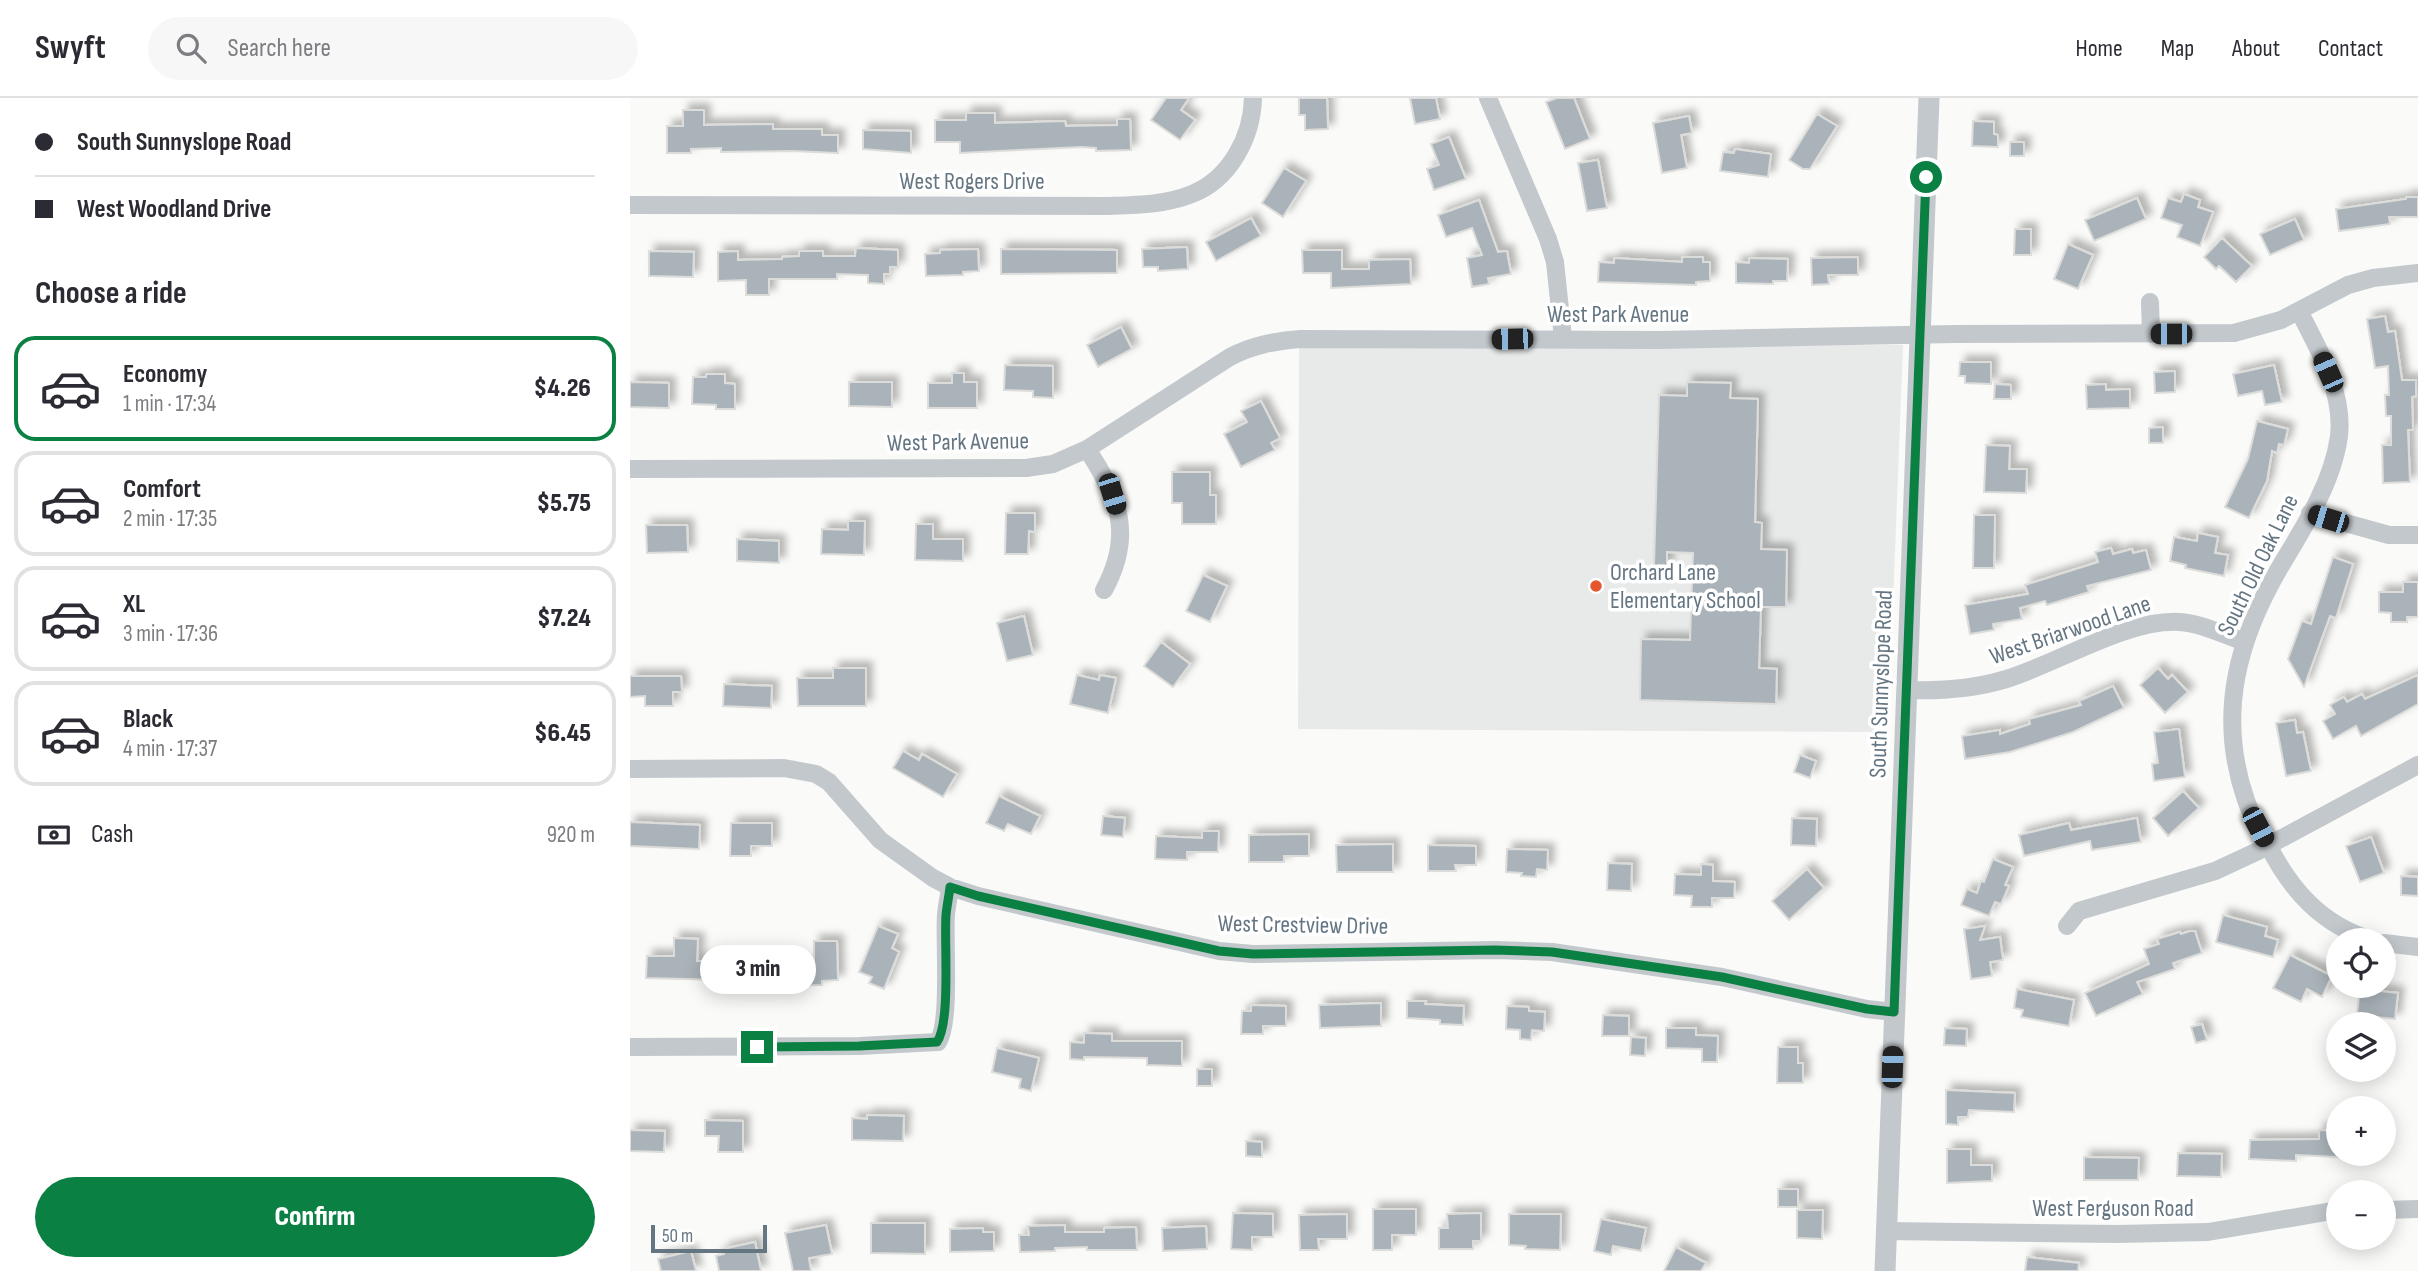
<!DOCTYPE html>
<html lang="en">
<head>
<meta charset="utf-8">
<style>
  :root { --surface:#fff; --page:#f7f7f7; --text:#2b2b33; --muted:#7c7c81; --line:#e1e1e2; --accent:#0b8043 }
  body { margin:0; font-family:"Sofia Sans Condensed",sans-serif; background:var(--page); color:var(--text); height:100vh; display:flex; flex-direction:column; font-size:26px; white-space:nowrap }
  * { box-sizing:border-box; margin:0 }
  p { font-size:23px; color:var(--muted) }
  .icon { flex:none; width:38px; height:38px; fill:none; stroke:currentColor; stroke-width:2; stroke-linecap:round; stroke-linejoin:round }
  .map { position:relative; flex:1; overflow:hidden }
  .panel { display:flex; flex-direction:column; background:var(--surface); width:630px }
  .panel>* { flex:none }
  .hud { display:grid; align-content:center; height:154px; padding:0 35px; background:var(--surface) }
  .buttons { position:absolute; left:1696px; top:830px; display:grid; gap:14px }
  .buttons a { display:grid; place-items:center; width:70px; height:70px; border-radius:50%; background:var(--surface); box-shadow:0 4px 18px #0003; font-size:35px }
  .scale { position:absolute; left:21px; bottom:18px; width:116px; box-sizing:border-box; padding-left:7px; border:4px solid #657683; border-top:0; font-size:19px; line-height:24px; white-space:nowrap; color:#657683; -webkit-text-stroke:5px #fff; paint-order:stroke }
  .end { position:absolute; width:32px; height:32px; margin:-16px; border:9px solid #0b8043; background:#fff; box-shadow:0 0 0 4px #fff }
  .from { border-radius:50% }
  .bubble { position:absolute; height:49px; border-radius:24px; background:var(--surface); box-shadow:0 4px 18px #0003; font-size:23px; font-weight:800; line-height:49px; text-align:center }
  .car { position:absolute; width:21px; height:42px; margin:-21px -10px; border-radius:9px; box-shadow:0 0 5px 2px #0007; background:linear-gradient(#222 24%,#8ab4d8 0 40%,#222 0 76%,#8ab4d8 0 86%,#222 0) }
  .hud b { display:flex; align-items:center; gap:24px; height:66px; font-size:26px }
  .hud b+b { border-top:2px solid var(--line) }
  .hud i { width:18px; height:18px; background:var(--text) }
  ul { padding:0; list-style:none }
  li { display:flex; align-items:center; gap:21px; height:105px; margin:0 14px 10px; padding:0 21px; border:4px solid var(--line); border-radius:21px }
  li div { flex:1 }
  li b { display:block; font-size:26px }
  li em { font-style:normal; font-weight:800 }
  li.selected { border-color:var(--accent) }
  li>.icon { width:63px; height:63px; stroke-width:1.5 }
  h2 { padding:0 35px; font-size:32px; line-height:84px }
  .pay { display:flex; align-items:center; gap:18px; height:77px; padding:0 35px; font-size:26px }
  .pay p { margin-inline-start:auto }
  .button { display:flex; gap:14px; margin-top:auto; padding:14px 35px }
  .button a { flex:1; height:80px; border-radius:42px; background:var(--accent); color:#fff; font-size:28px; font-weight:800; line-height:80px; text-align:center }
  header { display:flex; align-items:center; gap:42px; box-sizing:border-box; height:98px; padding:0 35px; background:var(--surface); border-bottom:2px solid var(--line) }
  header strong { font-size:33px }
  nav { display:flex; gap:38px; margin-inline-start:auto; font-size:24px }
  .search { width:490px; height:63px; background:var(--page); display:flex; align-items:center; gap:18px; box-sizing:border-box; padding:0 24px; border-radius:38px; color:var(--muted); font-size:26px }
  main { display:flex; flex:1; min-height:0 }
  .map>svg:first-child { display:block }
  .built { fill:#e8e9e9 }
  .building { fill:#aab3b9; stroke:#dcdcda; stroke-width:2; filter:url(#shadow) }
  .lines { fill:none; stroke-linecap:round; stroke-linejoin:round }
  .minor { stroke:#c3c8cc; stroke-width:18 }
  .tertiary { stroke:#c3c8cc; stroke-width:21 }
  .route { stroke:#0b8043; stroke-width:9 }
  .poi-dot { fill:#e4572e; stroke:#fff; stroke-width:2.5 }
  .labels { text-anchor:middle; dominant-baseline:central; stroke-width:7; stroke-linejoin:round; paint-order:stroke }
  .street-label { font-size:24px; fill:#657683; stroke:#fff }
  .poi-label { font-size:24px; fill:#657683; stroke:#fff; text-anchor:start }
</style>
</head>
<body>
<header>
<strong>Swyft</strong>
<div class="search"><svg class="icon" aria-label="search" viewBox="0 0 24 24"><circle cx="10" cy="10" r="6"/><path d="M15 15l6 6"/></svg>Search here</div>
<nav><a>Home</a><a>Map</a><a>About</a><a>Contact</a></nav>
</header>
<main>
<section class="panel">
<div class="hud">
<b><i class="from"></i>South Sunnyslope Road</b>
<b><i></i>West Woodland Drive</b>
</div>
<h2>Choose a ride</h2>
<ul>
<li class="selected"><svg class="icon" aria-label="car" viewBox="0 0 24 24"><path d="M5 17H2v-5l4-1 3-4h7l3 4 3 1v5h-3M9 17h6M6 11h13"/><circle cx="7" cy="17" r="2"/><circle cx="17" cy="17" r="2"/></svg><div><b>Economy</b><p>1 min · 17:34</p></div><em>$4.26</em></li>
<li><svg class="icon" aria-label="car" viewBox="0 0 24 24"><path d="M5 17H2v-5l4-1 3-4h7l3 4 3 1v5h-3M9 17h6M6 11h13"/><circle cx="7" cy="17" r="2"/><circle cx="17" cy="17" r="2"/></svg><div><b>Comfort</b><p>2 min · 17:35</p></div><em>$5.75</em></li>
<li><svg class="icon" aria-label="car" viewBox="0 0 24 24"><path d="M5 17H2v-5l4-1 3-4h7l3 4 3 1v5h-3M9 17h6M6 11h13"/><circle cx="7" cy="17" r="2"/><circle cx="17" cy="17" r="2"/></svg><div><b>XL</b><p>3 min · 17:36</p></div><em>$7.24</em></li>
<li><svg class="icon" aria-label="car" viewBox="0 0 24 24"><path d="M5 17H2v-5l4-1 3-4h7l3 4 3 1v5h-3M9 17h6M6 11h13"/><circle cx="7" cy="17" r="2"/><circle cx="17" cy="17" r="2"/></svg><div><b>Black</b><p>4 min · 17:37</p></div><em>$6.45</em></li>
</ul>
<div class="pay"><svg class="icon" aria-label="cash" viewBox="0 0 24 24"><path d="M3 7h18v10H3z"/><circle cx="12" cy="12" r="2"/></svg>Cash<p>920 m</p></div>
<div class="button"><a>Confirm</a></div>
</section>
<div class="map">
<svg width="1788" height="1173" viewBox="0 0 1788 1173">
  <defs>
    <filter id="shadow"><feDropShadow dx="6" dy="-6" stdDeviation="3.5" flood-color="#0004"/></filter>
  </defs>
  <rect width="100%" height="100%" fill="#fafaf8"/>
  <path class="built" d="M1273,247l-15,387 -590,-3 1,-382z"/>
  <path class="building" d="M536,0h23l-8,12 14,10 -15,20 -29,-20z
    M669,0h28l1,31 -23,1v-15h-6z
    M780,0h26l4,21 -25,5z
    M927,0h17l16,41 -25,10 -19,-47z
    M53,12h21v15l69,-1v5h49v6h16v18l-46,-2 -71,1v-4l-30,1v4h-24v-27h16z
    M336,15h29v10l70,-2 1,5 51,-1v-6h13l1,31 -35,1v-3l-15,-1 -121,6v-11h-25v-22h31z
    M1187,16l20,12 -27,43h-7l-14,-9z
    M1059,18l3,17 -11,2 6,33 -25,5 -9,-50z
    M1343,23l21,1v12l4,1v12l-26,-1z
    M233,32l48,1v22l-48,-4z
    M819,39l17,42 -32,11 -7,-21 12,-4 -8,-21z
    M1380,44h14v14h-14z
    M1105,51l36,5 -3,23 -48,-6 3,-19 11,1z
    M968,62l9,48 -20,3 -9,-48z
    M654,70l22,13 -23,36 -21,-14z
    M1554,96l16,6 -2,7 15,5 -13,34 -23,-9 5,-12 -21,-7 7,-20 13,4z
    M1776,99h12v20h-29l1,7 -51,7 -3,-22 70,-10z
    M1507,100l9,21 -52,22 -9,-21z
    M849,102l19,52 9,-1 4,23 -23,4 1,6 -17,3 -5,-29 15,-3 -10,-27 -26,9 -8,-22z
    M621,120l10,18 -45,25 -10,-19z
    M1665,121l9,21 -34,15 -10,-21z
    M1385,131h16v26h-17z
    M1592,140l30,28 -16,16 -17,-16 -3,3 -12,-12z
    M1438,146l25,11 -15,34 -24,-10z
    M557,149l1,22 -30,2v-4h-15l-1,-18z
    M226,150l42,2v17h-8v7h-6v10l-16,-1v-8l-31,-1v5h-68v16h-23v-15l-28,1v-29l20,-1v9l44,-1v-2l17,-1v-5h24v5h32z
    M348,151l1,22 -16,1v3l-37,1 -1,-22 15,-1v-3z
    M371,151l116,1v23l-116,1z
    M672,152h40v19h27v-9l41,-1 1,25 -80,4v-15h-28z
    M19,153l45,1 -1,25 -44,-1z
    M1052,159h21v5h7v19l-14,1v3l-98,-3 1,-20 15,1v-5l68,4z
    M1228,159v18h-30l1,9 -17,1 -1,-27z
    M1119,160l39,1 -1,22h-14v3l-37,-1v-21l13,1z
    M1755,218l3,16 7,-1 7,49h14v16l-4,1 1,33h-5l2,52 -27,1 -1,-38h9v-29h-5l-1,-21h4l-1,-29 -13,2 -8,-49z
    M491,229l11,22 -34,18 -11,-22z
    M1330,264h31v22l-26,-1v-7h-6z
    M375,267l48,1v32l-20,-1v-6l-29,-1z
    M1644,267l8,37 -17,3 -3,-14 -24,5 -5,-22z
    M1545,273v21l-20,1 -1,-21z
    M322,275h12v9h13v26h-49v-25h24z
    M76,276h19v9l10,1v25h-19v-4l-24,-1 1,-27h13z
    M0,284l39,1v25l-39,-1z
    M219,284h43v25l-43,-1z
    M1057,284l44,1 -1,15 28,1 -3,123 7,1 -1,26 26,1 -1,57h-25l-2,61 18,1 -1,35 -136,-4 1,-61 49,1 3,-87 -26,-1v14l-13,-1 5,-170 28,1z
    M1365,286l16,1v14h-17z
    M1476,286v6l24,-1v19l-43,1 -1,-24z
    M631,303l19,37 -9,5 4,7 -34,17 -17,-33 23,-12 -6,-11z
    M1627,323l31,8 -4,16 -5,-1 -2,9 -5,-2 -5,30 -18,37 -24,-11 23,-48z
    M1533,329v16h-14v-15z
    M1356,347l24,1 -1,23h18l-1,24 -42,-1z
    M542,374h38v23h6v29h-34v-21h-10z
    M376,415h29v19l-6,-1 -1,23h-23z
    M1344,417h21l-1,53h-21z
    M218,423h17l-1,34 -43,-1 1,-25 26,1z
    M286,426h17v15h30v22l-48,-1z
    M16,427h41l1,27 -41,1z
    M1568,435l20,4 -3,16 13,2 -4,21 -39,-8 1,-3 -16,-4 4,-24 23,4z
    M107,441l42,2v22l-42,-2z
    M1481,450l2,6 19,-5 1,4 13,-3 5,20 -64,16 2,6 -42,13 -2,-4 -25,7 2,11 -29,5 1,6 -24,4 -5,-29 63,-11 -3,-9 73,-23 -3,-10z
    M1703,459l20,7 -17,54 -6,-2 -26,71 -16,-28 14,-38 9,3z
    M573,477l24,11 -17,36 -24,-11z
    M1773,484h15v35h-11v5h-16v-9l-12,-1v-20h24z
    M394,518l9,39 -26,6 -10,-38z
    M531,544l29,22 -17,23 -29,-21z
    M203,570h33v38h-68l-1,-28h36z
    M1528,570l10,11 4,-4 16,17 -23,21 -25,-28z
    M447,577l22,5 1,-5 16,3 -8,35 -38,-9z
    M1788,577v29l-57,32 -5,-10 -23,13 -10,-18 12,-7 -5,-9 14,-8 3,5 15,-8 3,5z
    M0,578h51l1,16h-9v14h-28v-10l-15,1z
    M94,586l48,2 -1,22 -48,-2z
    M1483,588l11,22 -51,24 -63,20 -45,7 -3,-23 38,-6v4l30,-10 -1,-5 52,-14 -2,-4z
    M1665,622l2,13 6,-1 8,39 -25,5 -10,-53z
    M1549,631l6,48 -31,4 -2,-17 6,-1 -4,-31z
    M273,653l16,9 3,-6 35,20 -14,23 -50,-29z
    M1170,657l16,6 -6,17 -16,-6z
    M1553,693l16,17 -31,28 -15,-18z
    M369,698l41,20 -9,18 -23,-10 -4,7 -18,-8z
    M473,718l22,2 -2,19 -22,-2z
    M1162,720l25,1 -1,27 -25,-1z
    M1507,720l4,24 -49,8 -2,-9 -66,15 -5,-21 50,-12 2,7z
    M0,724l70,3 -1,24 -69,-3z
    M101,725h41v23h-21v10h-21z
    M572,733h17l-1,21h-31v8l-32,-1 1,-23 46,2z
    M679,736v22h-25v6h-35v-27z
    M1741,739l13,36 -24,9 -14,-36z
    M763,746v28h-56l-1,-27z
    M798,747l48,1v19h-21l1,6h-28z
    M877,751l41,1 -1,20 -10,-1 -1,8 -15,-1 1,-3 -16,-1z
    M1363,761l20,8 -8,18 4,1 -8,18 -6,-2 -6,14 -28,-11 6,-16 10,4 4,-12 3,1z
    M978,765l24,1 -1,27 -24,-1z
    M1071,766l12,1v16l22,1 -1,16h-22v9h-21l1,-11 -18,-1 1,-21 26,1z
    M1177,771l17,19 -35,32 -17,-19z
    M1771,778l17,1v19l-17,-1z
    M1593,817l44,12 -2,9 13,4 -5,17 -57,-15z
    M248,828l20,8 -6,14 7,4 -15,37 -15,-6 3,-6 -13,-5z
    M1355,828l-5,14 20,-3 3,23 -13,2 2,14 -21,3 -7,-50z
    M1560,833h5l7,22 -29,10 2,6 -38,13 6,12 -47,22 -11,-23 64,-29 -5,-15 15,-5 -2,-5 23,-7 1,2z
    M44,840l24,1 -1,22h64v20l-115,-3 1,-22h27z
    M184,843h23l1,39 -16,1v4l-33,1v-20l25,-1z
    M1660,857l42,21 -10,21 -15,-8 -6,13 -28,-14z
    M1387,891l57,11 -5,26 -48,-9 2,-7 -9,-2z
    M1730,891l38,4 -3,26 -38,-4z
    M777,903h19l-1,3 39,2 -1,19 -23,-1v-4l-33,-2z
    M751,905v23l-61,2 -1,-23z
    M621,907l35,1v20h-23v8h-22l1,-23h9z
    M877,908l22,1v4l16,1 -1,19 -12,-1 -1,10 -11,-1v-9l-14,-1z
    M973,917l26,1v20h-27z
    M1572,926l5,16 -11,3 -5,-16z
    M1036,930h30v7l22,1 -1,26h-15v-13l-36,-1z
    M1315,930l22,1 -1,17 -22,-1z
    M454,935l28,1v7h70v25l-35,-1v-7l-63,-1v3l-14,-1v-17l14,1z
    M1001,939l15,1 -1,18 -15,-1z
    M1148,949h20v16h5v20h-26z
    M367,950l42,10 -8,33 -12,-3 2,-9 -29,-7z
    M567,971h15v17h-15z
    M1316,992l69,3 -1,19 -45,-2 -1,7h-10v8l-12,-1z
    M237,1017l37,1 -1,25 -51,-1v-22l15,1z
    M75,1022l38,1v31h-25l1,-16h-14z
    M0,1032l35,1 -1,21 -34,-1z
    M1689,1032l19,1v26l-42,-2v6l-47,-2 1,-19 69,-1z
    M616,1043l16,1v15l-16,-1z
    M1317,1051h24v16h21v16l-45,2z
    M1548,1055l44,1 -1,23 -44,-1z
    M1454,1059l55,1 -1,22h-54z
    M1148,1091h20v18h-20z
    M743,1111h43v26h-24v15h-19z
    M1167,1112h26l-1,29 -25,-1z
    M603,1115l40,1v23h-21v13l-21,-1z
    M851,1115v28h-8v8h-34v-21h9l-1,-14z
    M717,1116v25h-29l1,11h-19l-1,-35z
    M879,1116h52l-1,36 -35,-1 1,-3 -17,-1z
    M971,1121l45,9 -5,23 -28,-5 -2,9 -17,-4z
    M241,1125h54v31l-54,-1z
    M196,1127l6,29 -23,4 2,13h-18l-8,-38z
    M435,1127v7h39v-4l32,-1 1,23h-50v-3l-32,1v3l-35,1 -1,-17h10l-1,-9z
    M576,1128l1,23 -44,2 -1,-23z
    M353,1130v4h11v19l-44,1v-23z
    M125,1144l6,29h-42l-3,-15 8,-2 -1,-5z
    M1046,1149l30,16 -5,8h-37z
    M61,1153l5,20h-35l-3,-12z
    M1397,1159l52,6 -1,8h-53z"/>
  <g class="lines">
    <path class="minor" d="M858,0l60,141 7,23 8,76
      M0,107l476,1c30,-1 59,-1 86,-12 38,-15 60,-57 61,-96
      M1520,204l1,32
      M1669,213c19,37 45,81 40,125 -6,45 -33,88 -56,126 -45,75 -67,152 -37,238 5,15 13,29 21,43 23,46 54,82 105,97
      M457,351c32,49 47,86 17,141
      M0,371l396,-1 27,-4 34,-15 143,-92c23,-12 45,-16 71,-18l359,1 294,-6 280,-1 47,-13 67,-35 25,-7 45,-5
      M1680,415l79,22h29
      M1278,592c32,1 64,-1 95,-10 52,-15 123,-61 176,-58 22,1 45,13 66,20
      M0,671l154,-1 32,6 13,8 51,58 11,8 42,30 17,9 28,9 241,55 34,3 242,-4 57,2 170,25 145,32 27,3
      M1437,828l12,-15 136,-40 43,-20 160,-86
      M1754,845l34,4
      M0,949l229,-1 79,-4c13,-20 6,-100 8,-128 1,-9 3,-18 4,-27
      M1754,1112l34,-1
      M1256,1133l231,3 91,-2 130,-22"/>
    <path class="tertiary" d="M1255,1173l44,-1173"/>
  </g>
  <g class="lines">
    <path class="route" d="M127,949l102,-1 78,-4c14,-20 7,-100 9,-127 1,-10 3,-19 4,-28l28,9 241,55 34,3 242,-4 57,2 170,25 145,32 27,3 32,-835"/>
  </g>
  <circle class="poi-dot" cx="966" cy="488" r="7"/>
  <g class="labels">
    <g class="street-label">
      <text x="342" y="83">West Rogers Drive</text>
      <text x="988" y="216">West Park Avenue</text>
      <text transform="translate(328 344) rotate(-1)">West Park Avenue</text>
      <text transform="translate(1628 467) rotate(-64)">South Old Oak Lane</text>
      <text transform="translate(1440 532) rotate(-19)">West Briarwood Lane</text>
      <text transform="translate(1251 586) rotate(-88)">South Sunnyslope Road</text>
      <text transform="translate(673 827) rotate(1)">West Crestview Drive</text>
      <text x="1483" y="1110">West Ferguson Road</text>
    </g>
    <g class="poi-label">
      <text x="980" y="474">Orchard Lane<tspan x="980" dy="28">Elementary School</tspan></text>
    </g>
  </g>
</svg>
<div class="buttons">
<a><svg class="icon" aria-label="locate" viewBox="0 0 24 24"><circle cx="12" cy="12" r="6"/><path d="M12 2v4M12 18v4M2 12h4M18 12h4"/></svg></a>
<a><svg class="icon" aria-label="layers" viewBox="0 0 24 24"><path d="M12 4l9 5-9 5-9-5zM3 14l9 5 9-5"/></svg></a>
<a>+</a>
<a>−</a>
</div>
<div class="scale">50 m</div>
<i class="end from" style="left:1296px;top:79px"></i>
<i class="end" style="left:127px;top:949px"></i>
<div class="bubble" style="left:70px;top:847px;width:116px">3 min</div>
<i class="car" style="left:1541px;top:236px;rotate:270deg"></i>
<i class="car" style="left:882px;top:241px;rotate:269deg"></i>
<i class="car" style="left:1698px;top:274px;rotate:336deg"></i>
<i class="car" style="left:482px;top:396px;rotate:163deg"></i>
<i class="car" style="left:1698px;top:421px;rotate:287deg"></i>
<i class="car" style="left:1628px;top:729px;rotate:152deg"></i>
<i class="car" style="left:1262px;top:969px;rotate:2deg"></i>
</div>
</main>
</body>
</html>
